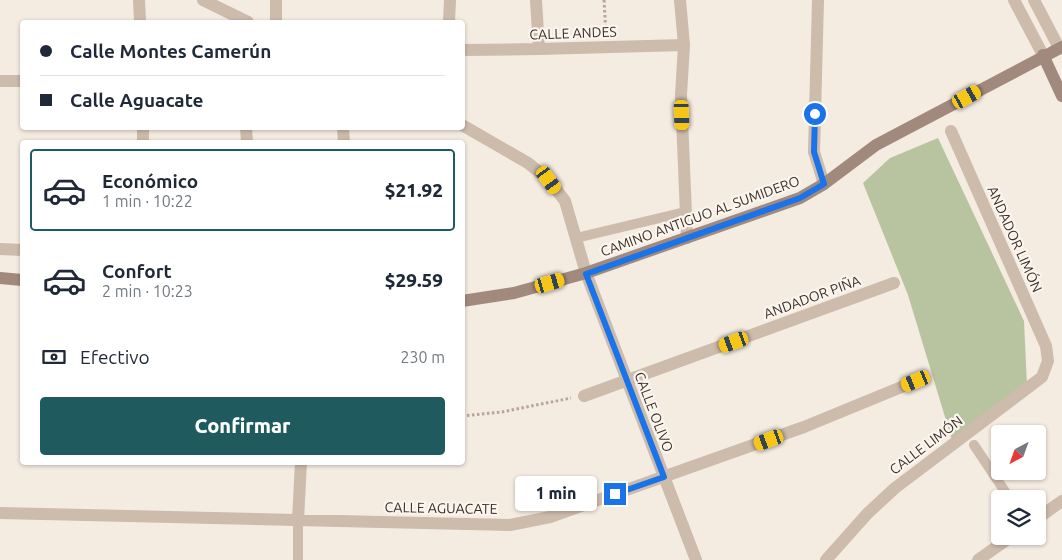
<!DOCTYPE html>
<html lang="es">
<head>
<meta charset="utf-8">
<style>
  :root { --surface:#fff; --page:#f2f2f3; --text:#1f2937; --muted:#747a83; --line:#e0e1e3; --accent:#1f5a5e }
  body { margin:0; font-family:Ubuntu,sans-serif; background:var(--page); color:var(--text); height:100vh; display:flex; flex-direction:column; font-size:19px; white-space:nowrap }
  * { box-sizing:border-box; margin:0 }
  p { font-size:16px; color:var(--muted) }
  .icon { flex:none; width:28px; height:28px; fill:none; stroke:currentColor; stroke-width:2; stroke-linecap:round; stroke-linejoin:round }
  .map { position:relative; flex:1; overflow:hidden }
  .drawer { position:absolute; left:20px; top:140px; width:445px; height:325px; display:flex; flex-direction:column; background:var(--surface); border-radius:5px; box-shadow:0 1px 4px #0004 }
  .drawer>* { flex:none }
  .top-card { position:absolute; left:20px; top:20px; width:445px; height:110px; border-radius:5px; box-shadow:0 1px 4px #0004; display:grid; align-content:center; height:110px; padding:0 20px; background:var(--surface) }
  .needle { width:32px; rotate:221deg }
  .controls { position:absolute; left:991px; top:425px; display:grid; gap:10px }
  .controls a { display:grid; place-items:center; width:55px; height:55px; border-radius:5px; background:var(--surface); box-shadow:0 1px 4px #0004; font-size:25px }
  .end { position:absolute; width:22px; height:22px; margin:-11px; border:6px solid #1a73e8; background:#fff; box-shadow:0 0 0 2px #fff }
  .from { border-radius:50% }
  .bubble { position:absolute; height:35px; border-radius:5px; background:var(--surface); box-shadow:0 1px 4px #0004; font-size:16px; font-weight:800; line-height:35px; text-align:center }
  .car { position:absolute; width:15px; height:30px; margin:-15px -8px; border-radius:6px; box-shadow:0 0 4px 1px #0007; background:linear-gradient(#f5c518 24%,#345 0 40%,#f5c518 0 76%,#345 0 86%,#f5c518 0) }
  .top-card b { display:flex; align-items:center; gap:18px; height:48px; font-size:19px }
  .top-card b+b { border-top:1px solid var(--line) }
  .top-card i { width:12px; height:12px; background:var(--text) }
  ul { padding:9px 0 0; list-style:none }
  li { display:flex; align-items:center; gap:15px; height:82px; margin:0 10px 8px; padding:0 10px; border:2px solid transparent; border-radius:5px }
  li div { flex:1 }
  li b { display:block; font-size:19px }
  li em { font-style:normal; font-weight:800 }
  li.active { border-color:var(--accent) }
  li>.icon { width:45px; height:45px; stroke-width:1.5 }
  .pay { display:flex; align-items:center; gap:12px; height:55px; padding:0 20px; font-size:19px }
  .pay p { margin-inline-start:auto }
  .action { display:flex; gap:10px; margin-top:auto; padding:10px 20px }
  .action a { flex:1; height:58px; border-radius:5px; background:var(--accent); color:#fff; font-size:20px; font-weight:800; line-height:58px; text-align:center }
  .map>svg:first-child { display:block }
  .green { fill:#b8c4a0 }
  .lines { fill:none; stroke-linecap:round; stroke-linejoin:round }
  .path { stroke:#b9a596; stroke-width:3; stroke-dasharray:2.5 2.5; stroke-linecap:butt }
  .lane { stroke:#cdbbac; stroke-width:10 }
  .street { stroke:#cdbbac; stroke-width:12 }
  .secondary { stroke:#a18a7d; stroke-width:12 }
  .route { stroke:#1a73e8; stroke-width:6 }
  .labels { text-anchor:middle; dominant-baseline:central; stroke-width:4.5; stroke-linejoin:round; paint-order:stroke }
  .street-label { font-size:14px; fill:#3b302b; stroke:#fbf5ee }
</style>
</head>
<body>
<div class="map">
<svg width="1062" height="560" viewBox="0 0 1062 560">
  <rect width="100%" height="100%" fill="#f4ebe1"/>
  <path class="green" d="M938,138l86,183 3,65 -75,54 -44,-145 -45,-112 27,-25z"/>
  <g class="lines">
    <path class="path" d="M604,0l2,34
      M462,416l40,-4 69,-14"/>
    <path class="lane" d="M576,238l109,-26
      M974,445l36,54
      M298,520v40"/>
    <path class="street" d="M139,0l1,22
      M203,0l45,22
      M536,0l3,49
      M680,0l4,45 -3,50 6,143
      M818,0l-4,152 10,32
      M1014,0l29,55
      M1034,0l25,48
      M276,22v-22
      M449,22l1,-22
      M462,50l77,-1 145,-4
      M0,81h22
      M462,125l66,38 21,17 16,21 21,72 110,287
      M143,128v14
      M246,128l1,14
      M343,128l1,14
      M0,249l22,1
      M584,396l310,-113
      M0,513l510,12 40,-8 254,-90 112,-46
      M1038,518l24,-17
      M298,520l3,-58
      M826,560l41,-46 28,-26 147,-111 6,-16 -2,-15 -95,-215
      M978,560l34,-24"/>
    <path class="secondary" d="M1043,55l19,41
      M0,278l22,2
      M462,301l52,-8 72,-20 214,-75 24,-14 52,-39 186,-98"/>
  </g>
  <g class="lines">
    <path class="route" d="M615,494l49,-17 -78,-203 214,-76 24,-14 -10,-32 1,-38"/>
  </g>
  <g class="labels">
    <g class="street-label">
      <text transform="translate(573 33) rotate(-2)">CALLE ANDES</text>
      <text transform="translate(700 216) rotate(-20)">CAMINO ANTIGUO AL SUMIDERO</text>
      <text transform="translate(1015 239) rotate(66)">ANDADOR LIMÓN</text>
      <text transform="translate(812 297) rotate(-20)">ANDADOR PIÑA</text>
      <text transform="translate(654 412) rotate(69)">CALLE OLIVO</text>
      <text transform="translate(926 445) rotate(-37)">CALLE LIMÓN</text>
      <text transform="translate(441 508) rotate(1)">CALLE AGUACATE</text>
    </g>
  </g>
</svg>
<div class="controls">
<a><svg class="needle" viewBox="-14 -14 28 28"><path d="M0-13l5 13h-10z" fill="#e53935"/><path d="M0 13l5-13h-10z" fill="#747a83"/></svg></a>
<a><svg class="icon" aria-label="layers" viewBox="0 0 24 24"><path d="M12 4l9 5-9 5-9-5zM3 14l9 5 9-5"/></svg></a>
</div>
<i class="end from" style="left:815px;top:114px"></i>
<i class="end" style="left:615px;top:494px"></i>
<div class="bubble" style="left:515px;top:476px;width:82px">1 min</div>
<i class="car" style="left:967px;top:97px;rotate:61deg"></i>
<i class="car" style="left:682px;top:115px;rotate:178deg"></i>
<i class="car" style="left:549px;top:180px;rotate:144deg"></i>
<i class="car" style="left:550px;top:283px;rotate:74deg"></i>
<i class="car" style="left:734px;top:342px;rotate:250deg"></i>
<i class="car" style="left:916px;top:381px;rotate:248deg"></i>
<i class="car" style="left:769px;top:440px;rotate:250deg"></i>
<div class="top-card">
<b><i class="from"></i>Calle Montes Camerún</b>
<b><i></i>Calle Aguacate</b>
</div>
<section class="drawer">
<ul>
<li class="active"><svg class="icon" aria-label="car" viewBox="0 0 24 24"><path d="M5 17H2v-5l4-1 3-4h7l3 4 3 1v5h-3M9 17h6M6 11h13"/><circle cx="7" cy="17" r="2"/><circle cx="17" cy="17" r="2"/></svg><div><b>Económico</b><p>1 min · 10:22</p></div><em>$21.92</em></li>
<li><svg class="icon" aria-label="car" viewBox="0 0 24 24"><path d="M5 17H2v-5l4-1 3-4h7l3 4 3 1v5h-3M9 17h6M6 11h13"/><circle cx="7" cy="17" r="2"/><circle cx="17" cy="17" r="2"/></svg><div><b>Confort</b><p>2 min · 10:23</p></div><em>$29.59</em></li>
</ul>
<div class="pay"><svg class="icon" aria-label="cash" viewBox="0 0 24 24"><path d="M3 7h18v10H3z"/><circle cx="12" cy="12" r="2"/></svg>Efectivo<p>230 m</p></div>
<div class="action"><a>Confirmar</a></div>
</section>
</div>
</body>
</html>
